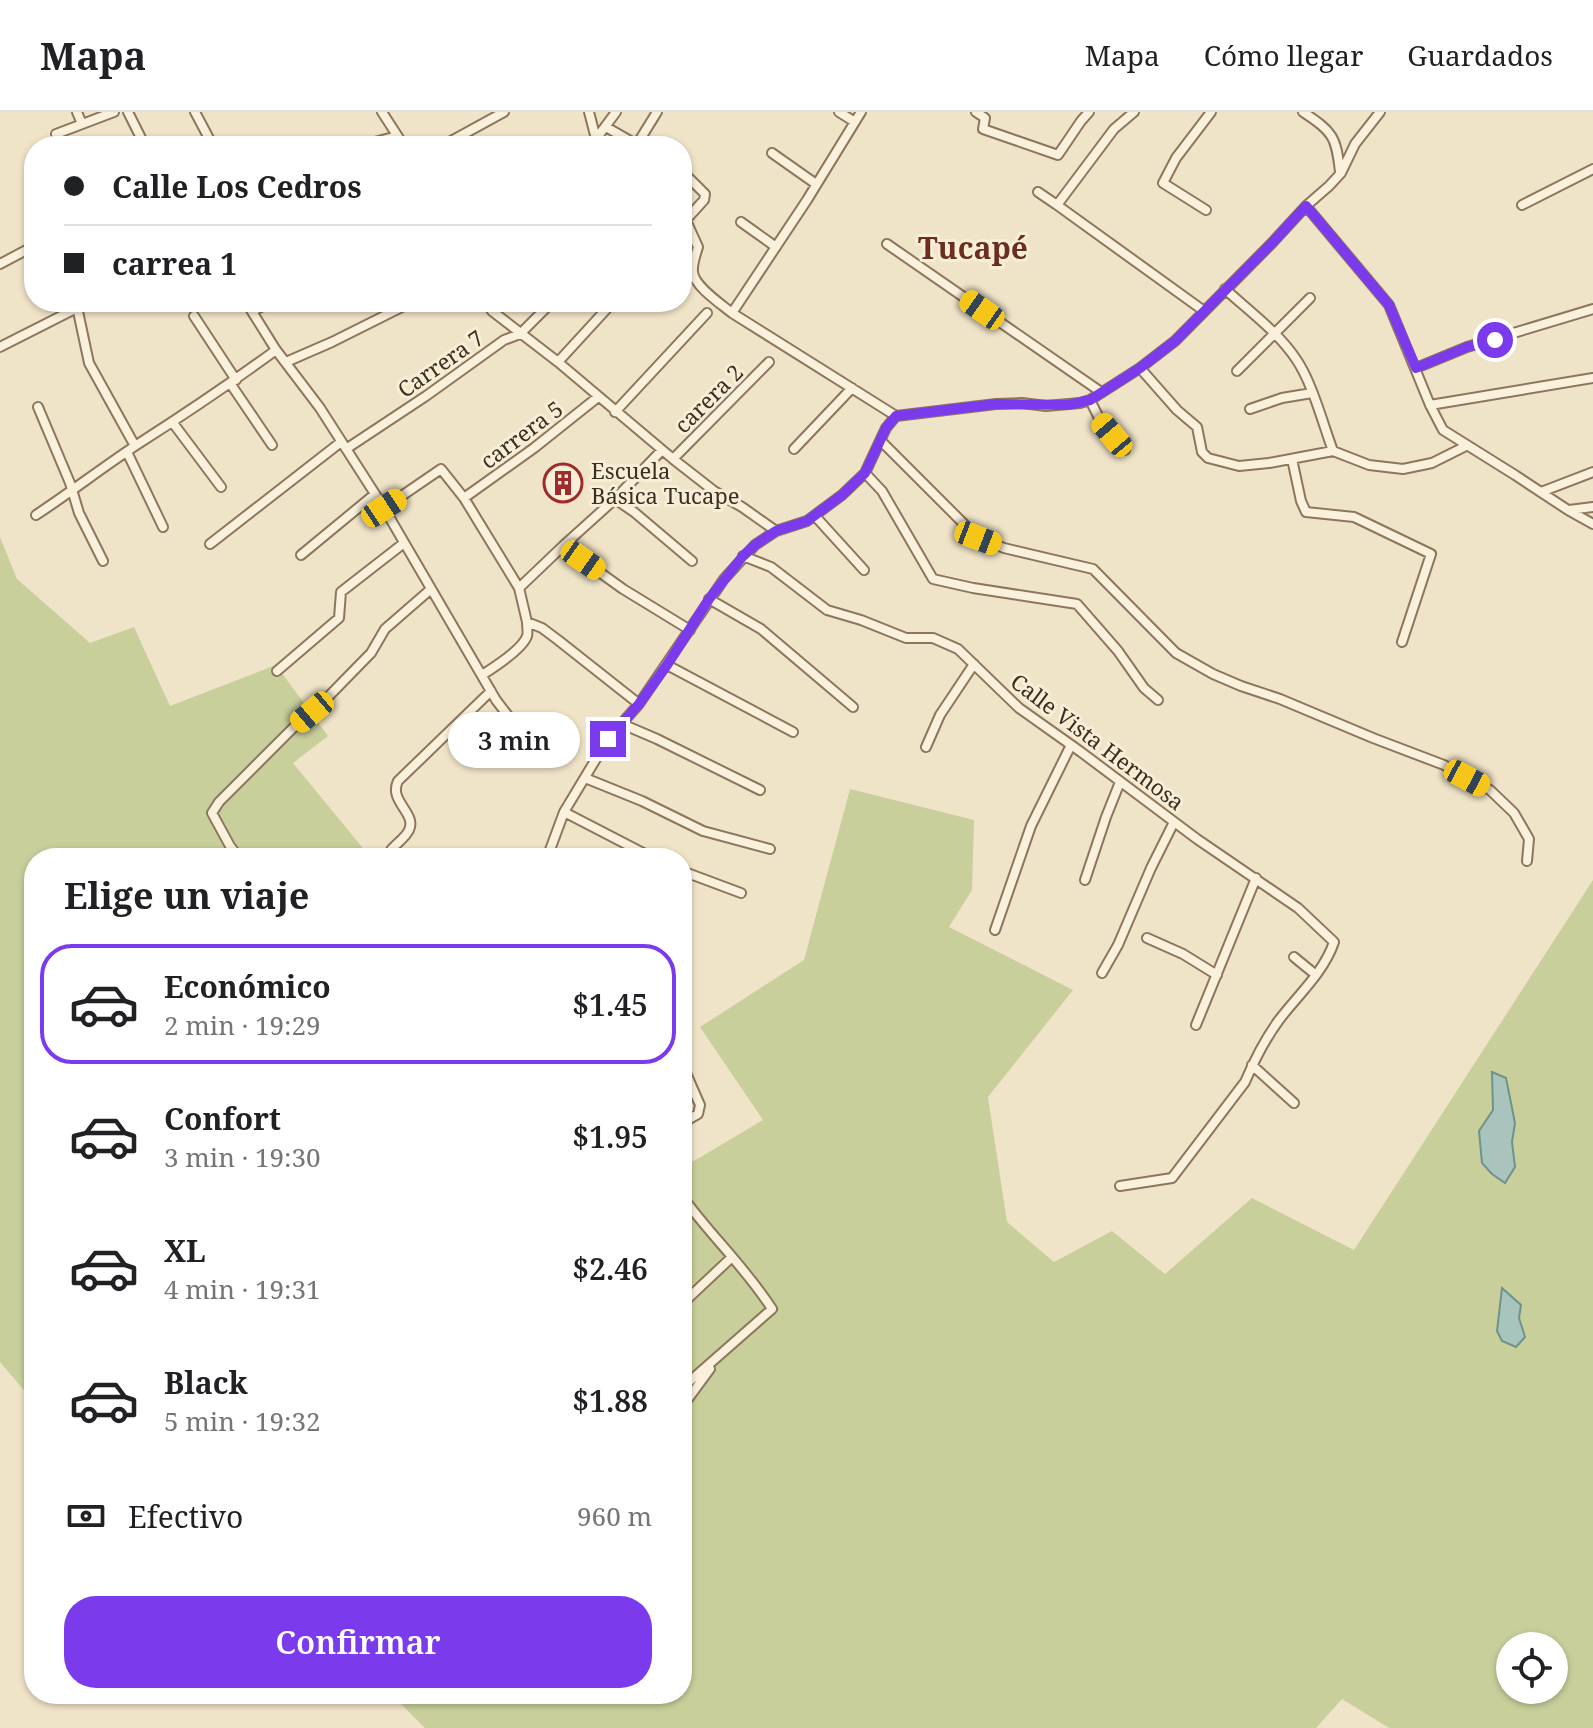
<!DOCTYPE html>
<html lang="es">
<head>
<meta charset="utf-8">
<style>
  :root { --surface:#fff; --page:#f6f6f6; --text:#202124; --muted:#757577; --line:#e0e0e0; --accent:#7c3aed }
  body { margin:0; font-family:"Noto Serif",serif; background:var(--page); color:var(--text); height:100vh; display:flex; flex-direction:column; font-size:30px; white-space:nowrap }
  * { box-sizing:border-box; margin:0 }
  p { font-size:26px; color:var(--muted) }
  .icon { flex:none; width:44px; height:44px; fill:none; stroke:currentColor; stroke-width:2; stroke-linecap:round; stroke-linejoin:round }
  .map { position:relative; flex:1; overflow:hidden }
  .details { position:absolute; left:24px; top:736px; width:668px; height:856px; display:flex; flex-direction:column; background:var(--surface); border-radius:32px; box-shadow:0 2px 6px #0004 }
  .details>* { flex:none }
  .guide { position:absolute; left:24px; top:24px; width:668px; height:176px; border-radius:32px; box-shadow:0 2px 6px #0004; display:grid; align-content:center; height:176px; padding:0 40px; background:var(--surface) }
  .buttons { position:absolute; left:1496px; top:1520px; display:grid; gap:16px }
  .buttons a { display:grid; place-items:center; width:72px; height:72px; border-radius:50%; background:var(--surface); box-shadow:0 2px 6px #0004; font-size:40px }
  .end { position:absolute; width:36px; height:36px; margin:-18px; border:10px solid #7c3aed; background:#fff; box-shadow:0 0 0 4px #fff }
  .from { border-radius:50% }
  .bubble { position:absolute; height:56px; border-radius:28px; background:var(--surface); box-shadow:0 2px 6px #0004; font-size:26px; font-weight:600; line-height:56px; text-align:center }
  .car { position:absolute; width:24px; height:48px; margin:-24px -12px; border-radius:10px; box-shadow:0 0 6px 2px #0007; background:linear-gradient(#f5c518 24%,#345 0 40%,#f5c518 0 76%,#345 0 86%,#f5c518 0) }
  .guide b { display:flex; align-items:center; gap:28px; height:76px; font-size:30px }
  .guide b+b { border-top:2px solid var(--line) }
  .guide i { width:20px; height:20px; background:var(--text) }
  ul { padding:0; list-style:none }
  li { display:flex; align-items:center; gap:24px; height:120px; margin:0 16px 12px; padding:0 24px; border:4px solid transparent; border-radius:32px }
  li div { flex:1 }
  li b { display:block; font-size:30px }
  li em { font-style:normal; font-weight:600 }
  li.current { border-color:var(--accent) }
  li>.icon { width:72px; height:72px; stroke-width:1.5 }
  h2 { padding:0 40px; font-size:36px; line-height:96px }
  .pay { display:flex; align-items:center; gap:20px; height:88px; padding:0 40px; font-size:30px }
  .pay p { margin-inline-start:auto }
  .primary-button { display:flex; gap:16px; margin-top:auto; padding:16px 40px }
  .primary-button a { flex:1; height:92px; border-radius:32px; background:var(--accent); color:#fff; font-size:32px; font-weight:600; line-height:92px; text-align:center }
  header { display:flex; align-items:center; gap:48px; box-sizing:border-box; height:112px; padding:0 40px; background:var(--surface); border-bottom:2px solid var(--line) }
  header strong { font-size:38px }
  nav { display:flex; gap:44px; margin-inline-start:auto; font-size:28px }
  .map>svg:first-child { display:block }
  .green { fill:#c9cf9b; fill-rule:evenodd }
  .water { fill:#a9c4bc; stroke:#6f938a; stroke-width:2 }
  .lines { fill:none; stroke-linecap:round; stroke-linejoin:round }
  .minor-casing { stroke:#8d765c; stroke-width:12 }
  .minor { stroke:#faf1dc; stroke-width:8 }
  .route { stroke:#7c3aed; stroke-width:10 }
  .labels { text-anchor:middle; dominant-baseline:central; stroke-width:6; stroke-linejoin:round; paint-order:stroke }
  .street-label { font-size:22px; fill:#3d2e20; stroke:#f7eed8 }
  .poi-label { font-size:22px; fill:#3d2e20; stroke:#f7eed8; text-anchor:start }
  .district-label { font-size:30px; font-weight:bold; fill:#6b2e1e; stroke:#f7eed8 }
</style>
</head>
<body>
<header>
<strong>Mapa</strong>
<nav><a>Mapa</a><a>Cómo llegar</a><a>Guardados</a></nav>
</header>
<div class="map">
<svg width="1593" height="1616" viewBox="0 0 1593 1616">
  <rect width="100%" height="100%" fill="#f0e4c8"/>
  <path class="green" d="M0,425l17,42 73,64 44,-16 36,79 106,-41 52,71 -35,27 78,95h-337v544l-34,-40z
    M850,677l124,31 -2,70 -23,37 124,63 -85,107 19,125 47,40 58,-31 53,43 87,-76 102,52 239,-370v848h-204l-47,-29 -26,29h-891l-34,-34h291v-526l81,-48 -63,-93 104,-67zM1510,1534h44v44h-44z"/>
  <path class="water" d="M1492,960l14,6 9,45 -3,19 3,25 -10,16 -13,-9 -10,-11 -3,-32 14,-21z
    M1502,1176l19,17 -2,13 6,19 -9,10 -14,-6 -5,-10z"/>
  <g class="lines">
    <g class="minor-casing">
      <path id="minor" d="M77,0l5,12
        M128,0l17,34
        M195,0l18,34
        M382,0l22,34
        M589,0l7,27
        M839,0l16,10
        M861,0l-54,88 -75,113 164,103
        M976,0l9,6 -2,11 75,26 23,-34 8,-9
        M1134,0l-20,17 -57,76 147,106
        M1303,0c30,20 33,24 37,60
        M606,15l33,19
        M596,27l20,-27
        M61,34l-5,-12 58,-22
        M360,34l37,-10
        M442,34l62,-34
        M636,34l21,-34
        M772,41l44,31
        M682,59l23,23 -1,6 -20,22
        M1038,80l19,13
        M1522,93l71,-36
        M1306,94l83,99 41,100 13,25 72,45 53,35 25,14
        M1206,98l-43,-27 13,-25 35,-46
        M682,107l6,6 10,22c-2,7 -6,17 -5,25 1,14 28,32 39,41
        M741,110l35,25
        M887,132l214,148
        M0,152l34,-18
        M1225,177c24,22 53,43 71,70 16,23 27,65 37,92
        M76,190l13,61 46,83
        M246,190l30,48 44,58 64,100 112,192 33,43
        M486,190l6,9 66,51 115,97 41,32 28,16 34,24
        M253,199l18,-9
        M194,204l42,64
        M0,235l77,-39
        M286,250l46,-20 80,-40
        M558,250l55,-60
        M1140,256l37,42 20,17 5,25 6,6 31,8 30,-3 64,-12 36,14 34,4 29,-6 34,-17
        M1416,256l51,-21 126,-38
        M1237,259l73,-73
        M230,271l42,62
        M1090,288l10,20 25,30
        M1430,293l163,-27
        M38,295l32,76 9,30 24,48
        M1250,297l32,-11 30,-5
        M615,300l92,-99
        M173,311l48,64
        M881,329l97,97 26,10 89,21 83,84 37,21 28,12 39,13 93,39 71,27 46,25 24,23 15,26 -2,22
        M346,337l80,-53 78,-56 16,-6 32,-32
        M794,337l58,-61
        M662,338l-47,49 19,13 58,49
        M127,340l36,75
        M673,347l96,-97
        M1292,347l9,42 5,11 48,5 77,37 -29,88
        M865,361l17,18 51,88 40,9 104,16 41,47 26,37 14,12
        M1541,380l52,-20
        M464,386l70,-50 64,-51
        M384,396l57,-39 23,29 55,90 8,34 15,6 16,12 81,64
        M1569,398l24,-3
        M36,403c35,-23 67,-48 102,-71 47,-30 93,-61 138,-94
        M815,404l49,54
        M210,432l131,-102
        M563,434l52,-47
        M301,443l74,-61
        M743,444l28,11 56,43 34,10 45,18h27l25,11 61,59 62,44 116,87 101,69 36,34c-10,30 -36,53 -55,78 -14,19 -25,41 -34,62l-73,96 -52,8
        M519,476l44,-42 60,43 67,41
        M709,487l52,30 92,78
        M667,553l126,67
        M277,559l62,-53 2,-26 63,-49
        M482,563c11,-7 41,-26 45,-39 1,-2 0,-12 0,-14
        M622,612l35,15 103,51
        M926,635l14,-32 34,-51
        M585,666l57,23 61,30 67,18
        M564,700l89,46
        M239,746l-9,-12 -18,-33 7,-11 79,-79 27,-23 46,-47 14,-24 46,-40
        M390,746l1,-8c5,-6 15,-13 18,-20 8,-17 -21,-29 -11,-49l93,-90
        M547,746l17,-46 44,-73 31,-35 85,-125 31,-34 21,-14 31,-10 35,-26 23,-22 21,-45 10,-12 100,-12 26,-1 24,3 34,-3 10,-3 50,-32 35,-27 97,-98 34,-37 23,-20 12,-13 14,-29 25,-32
        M682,759l59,22
        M1085,768l21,-63 14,-35
        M995,818l36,-104 40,-81
        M1147,826l36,16 34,21
        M1294,845l22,18
        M1102,861l16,-28 33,-77 23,-46
        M1196,913l60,-147
        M682,952l18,41 -2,9 -16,9
        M1252,953l42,38
        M682,1084c28,39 64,72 90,113l-90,79
        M682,1192l50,-47
        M682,1295l28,-38"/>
    </g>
    <use href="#minor" class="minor"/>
  </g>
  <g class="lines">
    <path class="route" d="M608,627l31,-35 28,-39 42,-66 34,-43 12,-11 21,-14 31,-10 35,-26 23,-22 21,-45 10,-12 100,-12 72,1 22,-5 50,-32 35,-27 97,-98 34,-37 83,99 27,63 51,-21 28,-7"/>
  </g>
  <defs>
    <g id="building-ring" transform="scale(2)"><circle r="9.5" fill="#f7eed8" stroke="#9e2a2b" stroke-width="1.5"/><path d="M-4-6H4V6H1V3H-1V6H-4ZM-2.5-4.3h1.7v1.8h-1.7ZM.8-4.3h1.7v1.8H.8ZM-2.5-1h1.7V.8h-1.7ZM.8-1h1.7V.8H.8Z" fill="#9e2a2b"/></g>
  </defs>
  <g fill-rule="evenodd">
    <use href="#building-ring" x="563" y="371"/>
  </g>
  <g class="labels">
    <g class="street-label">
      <text transform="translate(440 251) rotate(-35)">Carrera 7</text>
      <text transform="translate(708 286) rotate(-45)">carera 2</text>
      <text transform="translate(521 322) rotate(-37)">carrera 5</text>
      <text transform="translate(1098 629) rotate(37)">Calle Vista Hermosa</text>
    </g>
    <g class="poi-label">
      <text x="591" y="358">Escuela<tspan x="591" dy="25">Básica Tucape</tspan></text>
    </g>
    <g class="district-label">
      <text x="973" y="135">Tucapé</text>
    </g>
  </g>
</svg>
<div class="buttons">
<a><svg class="icon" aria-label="locate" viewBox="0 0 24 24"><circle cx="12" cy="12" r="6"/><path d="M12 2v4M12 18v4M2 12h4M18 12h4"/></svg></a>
</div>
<i class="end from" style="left:1495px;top:228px"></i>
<i class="end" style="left:608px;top:627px"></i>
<div class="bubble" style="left:448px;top:600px;width:132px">3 min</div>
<i class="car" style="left:982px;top:198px;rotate:305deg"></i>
<i class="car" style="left:1112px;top:323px;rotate:320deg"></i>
<i class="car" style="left:384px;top:396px;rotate:57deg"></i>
<i class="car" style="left:978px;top:426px;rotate:111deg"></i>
<i class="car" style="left:583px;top:448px;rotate:125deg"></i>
<i class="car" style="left:312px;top:600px;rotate:230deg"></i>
<i class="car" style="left:1467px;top:666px;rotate:118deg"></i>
<div class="guide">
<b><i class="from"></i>Calle Los Cedros</b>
<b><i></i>carrea 1</b>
</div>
<section class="details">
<h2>Elige un viaje</h2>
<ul>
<li class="current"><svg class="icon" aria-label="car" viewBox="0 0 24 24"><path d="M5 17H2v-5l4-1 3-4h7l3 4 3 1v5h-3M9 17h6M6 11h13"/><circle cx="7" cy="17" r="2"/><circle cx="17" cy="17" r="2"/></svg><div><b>Económico</b><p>2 min · 19:29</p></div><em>$1.45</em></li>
<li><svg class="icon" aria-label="car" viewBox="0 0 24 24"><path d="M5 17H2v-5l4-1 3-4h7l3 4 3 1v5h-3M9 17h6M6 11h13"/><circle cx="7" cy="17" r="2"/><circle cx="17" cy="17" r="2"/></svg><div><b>Confort</b><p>3 min · 19:30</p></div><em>$1.95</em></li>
<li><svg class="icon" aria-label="car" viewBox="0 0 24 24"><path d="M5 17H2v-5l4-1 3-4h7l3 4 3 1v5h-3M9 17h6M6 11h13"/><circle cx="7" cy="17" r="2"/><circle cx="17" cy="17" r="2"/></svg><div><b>XL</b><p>4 min · 19:31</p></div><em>$2.46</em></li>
<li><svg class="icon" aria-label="car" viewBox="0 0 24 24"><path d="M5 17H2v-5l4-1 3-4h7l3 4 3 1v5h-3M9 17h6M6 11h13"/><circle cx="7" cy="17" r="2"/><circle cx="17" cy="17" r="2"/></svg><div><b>Black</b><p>5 min · 19:32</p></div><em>$1.88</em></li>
</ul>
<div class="pay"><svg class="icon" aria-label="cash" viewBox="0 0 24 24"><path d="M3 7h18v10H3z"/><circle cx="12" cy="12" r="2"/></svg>Efectivo<p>960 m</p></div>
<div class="primary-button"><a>Confirmar</a></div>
</section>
</div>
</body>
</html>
